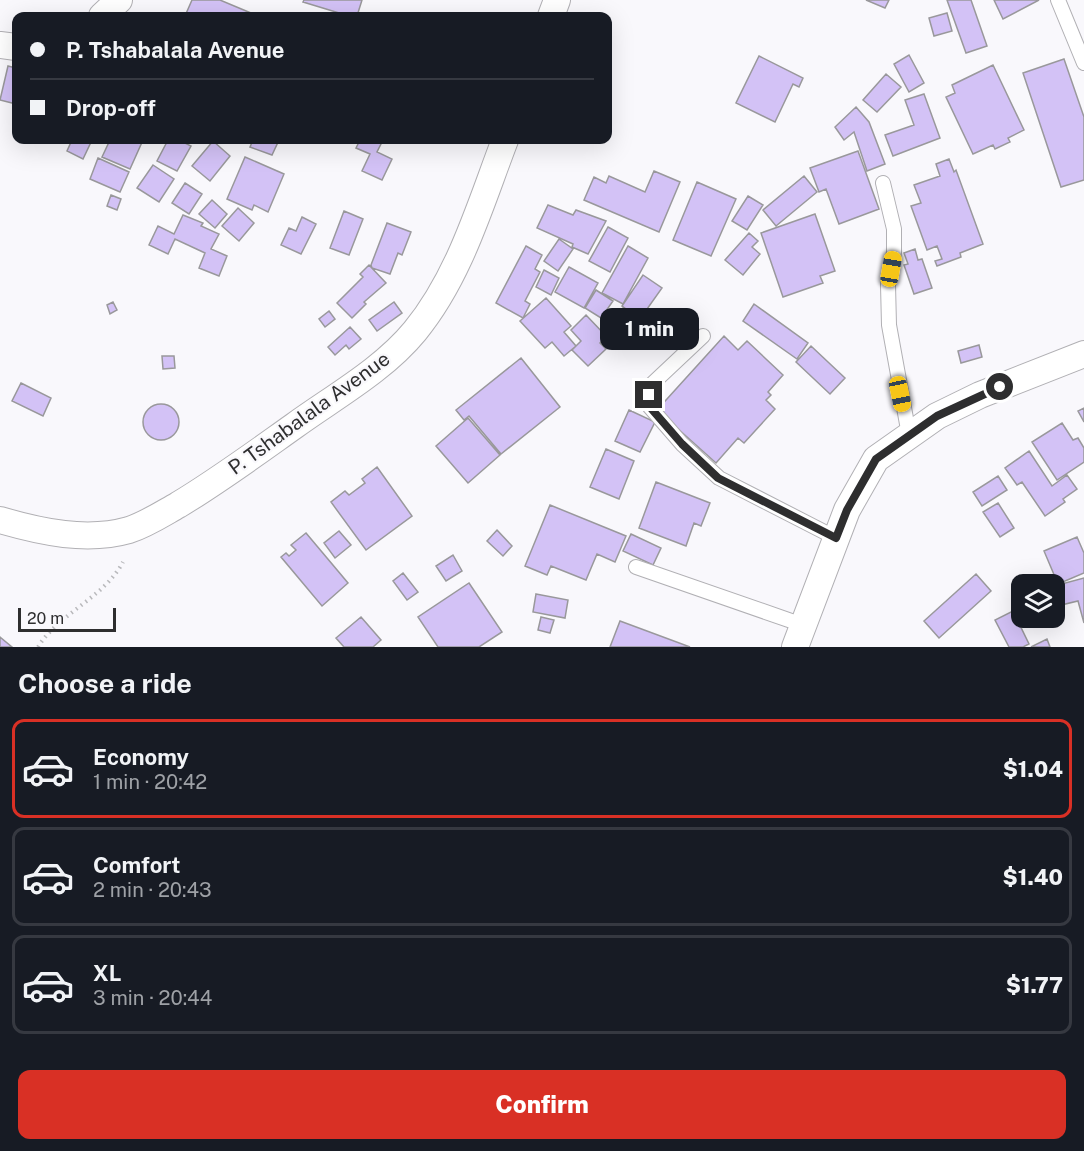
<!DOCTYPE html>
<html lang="en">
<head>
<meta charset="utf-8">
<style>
  :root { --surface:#171b24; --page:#242831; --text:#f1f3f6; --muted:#9ea1a6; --line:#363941; --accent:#d93025 }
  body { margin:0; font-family:"Public Sans",sans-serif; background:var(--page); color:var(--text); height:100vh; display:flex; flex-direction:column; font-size:22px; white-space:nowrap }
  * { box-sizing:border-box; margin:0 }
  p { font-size:20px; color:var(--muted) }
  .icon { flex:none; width:33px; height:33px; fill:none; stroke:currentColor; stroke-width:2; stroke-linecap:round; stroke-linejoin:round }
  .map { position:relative; height:647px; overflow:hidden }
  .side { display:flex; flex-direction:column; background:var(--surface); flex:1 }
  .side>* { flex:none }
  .hud { position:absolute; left:12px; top:12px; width:600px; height:132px; border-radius:12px; box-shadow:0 6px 24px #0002; display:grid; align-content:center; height:132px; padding:0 18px; background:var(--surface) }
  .tools { position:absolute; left:1011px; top:574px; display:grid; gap:12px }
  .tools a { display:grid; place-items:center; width:54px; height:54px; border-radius:12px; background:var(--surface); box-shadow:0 6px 24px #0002; font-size:30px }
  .scale { position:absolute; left:18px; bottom:15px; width:98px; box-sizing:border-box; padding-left:6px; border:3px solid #2e2e2f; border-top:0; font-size:16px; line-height:21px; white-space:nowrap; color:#2e2e2f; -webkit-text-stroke:4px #f9f8fc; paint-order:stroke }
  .end { position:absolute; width:27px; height:27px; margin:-14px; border:8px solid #2e2e2f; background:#fff; box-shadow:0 0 0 3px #fff }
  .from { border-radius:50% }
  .bubble { position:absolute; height:42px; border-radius:12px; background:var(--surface); box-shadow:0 6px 24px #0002; font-size:20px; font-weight:800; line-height:42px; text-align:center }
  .car { position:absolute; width:18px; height:36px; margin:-18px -9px; border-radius:8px; box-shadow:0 0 4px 2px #0007; background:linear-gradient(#f5c518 24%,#345 0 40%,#f5c518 0 76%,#345 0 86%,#f5c518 0) }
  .hud b { display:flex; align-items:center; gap:21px; height:57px; font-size:22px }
  .hud b+b { border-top:2px solid var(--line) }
  .hud i { width:15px; height:15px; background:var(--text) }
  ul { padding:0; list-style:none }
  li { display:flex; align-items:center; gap:18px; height:99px; margin:0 12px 9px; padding:0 6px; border:3px solid var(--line); border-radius:12px }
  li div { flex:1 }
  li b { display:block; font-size:22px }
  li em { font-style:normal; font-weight:800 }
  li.active { border-color:var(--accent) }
  li>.icon { width:54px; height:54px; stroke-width:1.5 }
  h2 { padding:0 18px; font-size:27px; line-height:72px }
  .primary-button { display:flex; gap:12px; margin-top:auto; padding:12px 18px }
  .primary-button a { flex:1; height:69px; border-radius:12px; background:var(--accent); color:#fff; font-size:24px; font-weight:800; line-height:69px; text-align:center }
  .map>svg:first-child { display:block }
  .building { fill:#d3c2f6; stroke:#99989b; stroke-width:1.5 }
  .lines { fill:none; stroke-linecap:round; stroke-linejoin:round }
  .lane-casing { stroke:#b1b0b4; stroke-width:16 }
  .street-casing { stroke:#b1b0b4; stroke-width:28 }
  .path { stroke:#b9b9bc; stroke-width:4; stroke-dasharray:1.5 4.5; stroke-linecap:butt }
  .lane { stroke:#fff; stroke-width:14 }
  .street { stroke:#fff; stroke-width:26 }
  .route { stroke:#2e2e2f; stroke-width:8 }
  .labels { text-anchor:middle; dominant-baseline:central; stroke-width:4.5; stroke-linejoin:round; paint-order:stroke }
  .street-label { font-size:20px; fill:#2e2e2f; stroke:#f9f8fc }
</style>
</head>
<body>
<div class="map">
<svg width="1084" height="647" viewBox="0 0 1084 647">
  <rect width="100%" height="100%" fill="#f9f8fc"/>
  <path class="building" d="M192,0h28l38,16h-73z
    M304,0h58l-5,16h-8l-46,-14z
    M866,0h23l-4,8z
    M947,0h24l16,46 -21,7z
    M994,0h45l-36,19z
    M947,13l5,18 -18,5 -5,-18z
    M909,55l15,28 -15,9 -15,-28z
    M759,56l44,22 -4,9 -6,-3 -18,38 -39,-19z
    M1064,59l20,58v63l-23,7 -38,-114z
    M993,65l31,65 -16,8 2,4 -15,7 -2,-4 -20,9 -27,-57 9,-4 -3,-8z
    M8,66l8,2v36l-16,-4z
    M886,74l15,13 -24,25 -14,-12z
    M924,94l16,44 -47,18 -8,-21 29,-10 -9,-25z
    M856,107l13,15 16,42 -18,7 -13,-39 -10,8 -9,-13z
    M72,140h20l-9,19 -16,-8z
    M110,140h33l-13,29 -28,-12z
    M168,140h11l12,6 -14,25 -20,-10z
    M253,140h26l-7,15 -22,-8z
    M360,140h23l-6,12 15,7 -10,21 -20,-9 8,-17 -14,-6z
    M213,141l17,15 -20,25 -18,-15z
    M858,151l21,58 -40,15 -13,-35 -7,3 -9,-24z
    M245,157l39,17 -16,38 -14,-7 -2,5 -25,-11z
    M98,158l31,14 -9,20 -30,-13z
    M949,159l5,13 2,-2 27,74 -23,9 1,4 -24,9 -2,-5 7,-2 -5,-13 -10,4 -16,-44 10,-3 -7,-18 26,-9 -4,-12z
    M153,165l21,14 -15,23 -22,-14z
    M654,171l26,11 -21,50 -75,-32 10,-23 12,6 3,-7 36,16z
    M804,176l13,16 -41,34 -13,-16z
    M697,182l39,17 -25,57 -38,-16z
    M185,183l17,11 -13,20 -17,-11z
    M111,195l10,4 -4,11 -10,-4z
    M748,196l15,9 -16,25 -15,-9z
    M212,200l15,14 -12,14 -16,-14z
    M548,205l25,10 3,-5 30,11 -18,33 -16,-7 1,-3 -36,-16z
    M238,208l16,15 -15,18 -17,-15z
    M344,211l19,8 -14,36 -19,-7z
    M815,214l20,57 -15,5 3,7 -40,14 -22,-64z
    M183,215l20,8 -2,3 18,8 -8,15 16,7 -8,20 -20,-8 6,-15 -30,-14 -7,15 -19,-9 9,-19 16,8z
    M302,217l14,7 -15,30 -20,-9 8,-17 7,3z
    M387,223l24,9 -9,23 -4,-2 -8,21 -18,-6 -1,-3z
    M608,227l20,11 -18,34 -21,-11z
    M749,233l9,8 -6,6 8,7 -17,21 -18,-15z
    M559,239l14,10 -15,22 -14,-10z
    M526,246l16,9 -7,14 5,3 -15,29 5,3 -7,14 -27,-15z
    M628,246l20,12 -25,46 -21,-11z
    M915,249l3,11 4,-1 10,29 -18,6 -10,-29 4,-1 -4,-11z
    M369,265l17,18 -22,19 2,2 -14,14 -15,-15 26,-26 -3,-3z
    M569,267l29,16 -14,25 -29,-16z
    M544,270l15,8 -8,17 -15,-8z
    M643,275l19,13 -22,31 -18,-13z
    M596,290l17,11 -12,17 -16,-10z
    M546,298l25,28 -7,6 12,14 -12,10 -12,-14 -7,6 -25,-27z
    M113,302l4,8 -7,4 -3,-9z
    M394,302l8,11 -25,18 -8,-11z
    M754,304l54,39 -11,16 -54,-38z
    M623,308l27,20 -12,17 -27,-19z
    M329,311l6,8 -10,8 -6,-8z
    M586,315l20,21 -6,7 6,6 -18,17 -16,-16 9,-9 -10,-11z
    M350,327l11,12 -12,10 -3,-4 -11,10 -7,-8z
    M724,336l14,14 9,-9 36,34 -15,17 3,3 -5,5 9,9 -31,34 -6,-5 -22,25 -59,-53z
    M979,345l3,12 -21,6 -3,-12z
    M811,346l34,32 -15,16 -34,-32z
    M162,356h12l1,12 -12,1z
    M521,358l39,49 -59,47 -32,-38 -5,4 -8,-10z
    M21,383l30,15 -8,18 -31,-15z
    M143 422a18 18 0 1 1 36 0a18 18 0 1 1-36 0Z
    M1084,408v14l-6,-11z
    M629,410l26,12 -15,30 -25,-11z
    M468,418l32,37 -32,28 -32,-37z
    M1062,423l11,17 5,-2 6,10v14l-27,18 -25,-38z
    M606,449l28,12 -15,38 -29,-12z
    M1029,451l23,35 15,-11 10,14 -14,10 2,3 -20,14 -23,-34 -5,3 -12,-17z
    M377,467l35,49 -46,34 -35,-48 14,-11 4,4 16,-12 -3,-4z
    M998,476l9,14 -25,16 -9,-14z
    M656,482l54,21 -9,23 -7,-3 -8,23 -47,-18z
    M998,503l16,25 -14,9 -17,-25z
    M550,505l76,31 -11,26 -18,-8 -11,26 -35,-14 -4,9 -22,-9z
    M497,530l15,16 -9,10 -16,-15z
    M339,531l12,14 -16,13 -11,-15z
    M306,533l42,50 -26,23 -41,-49 5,-4 3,3 7,-6 -5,-5z
    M631,534l30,14 -8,17 -30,-14z
    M1077,537l7,16v20l-26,11 -14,-33z
    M453,555l9,16 -16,10 -10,-15z
    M403,573l15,19 -11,8 -14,-19z
    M976,574l15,17 -52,47 -15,-17z
    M1084,578v45l-6,-22 -21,5 -3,-11v-9z
    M469,583l33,49 -23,15h-41l-20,-30z
    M536,594l32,6 -3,18 -32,-6z
    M1013,611l16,33 -6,3h-14l-14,-27z
    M361,617l20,23 -8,7h-29l-8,-9z
    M541,617l13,3 -4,13 -12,-3z
    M620,621l70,26h-80z
    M0,637l12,10h-12z
    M1047,639l3,8h-19z"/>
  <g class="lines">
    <g class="lane-casing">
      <path id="lane" d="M1058,0l26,63
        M883,183l11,46v23l-6,33 1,40 20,110
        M703,336l-51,48 -3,11v11l33,38 37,34 117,60
        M636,567l167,58"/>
    </g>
    <g class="street-casing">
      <path id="street" d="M102,16l17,-16
        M551,16l6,-16
        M0,45l16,2
        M0,520c41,12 87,22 129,10 18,-6 33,-16 49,-25 40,-24 78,-52 116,-79 40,-29 89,-56 121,-95 45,-55 65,-126 90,-191
        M795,647l52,-137 29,-51 61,-43 43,-21 104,-41"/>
    </g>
    <path class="path" d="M38,647c21,-34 66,-49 85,-85"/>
    <use href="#lane" class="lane"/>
    <use href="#street" class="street"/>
  </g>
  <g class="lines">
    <path class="route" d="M649,395v11l33,38 36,34 118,60 11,-28 29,-51 61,-43 63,-29"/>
  </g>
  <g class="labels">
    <g class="street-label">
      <text transform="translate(309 413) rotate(-36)">P. Tshabalala Avenue</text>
    </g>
  </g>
</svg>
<div class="tools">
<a><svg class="icon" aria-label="layers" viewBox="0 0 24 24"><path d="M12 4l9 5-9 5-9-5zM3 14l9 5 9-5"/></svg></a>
</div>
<div class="scale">20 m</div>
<i class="end from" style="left:1000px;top:387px"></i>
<i class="end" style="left:649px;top:395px"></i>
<div class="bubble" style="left:600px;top:308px;width:99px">1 min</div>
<i class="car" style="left:891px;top:269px;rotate:10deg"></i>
<i class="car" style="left:900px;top:394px;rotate:168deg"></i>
<div class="hud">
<b><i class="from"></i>P. Tshabalala Avenue</b>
<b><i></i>Drop-off</b>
</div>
</div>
<section class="side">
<h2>Choose a ride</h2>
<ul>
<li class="active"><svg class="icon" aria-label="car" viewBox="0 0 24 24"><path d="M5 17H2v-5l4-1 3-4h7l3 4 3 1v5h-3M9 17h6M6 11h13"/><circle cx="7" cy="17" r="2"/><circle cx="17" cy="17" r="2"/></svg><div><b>Economy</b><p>1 min · 20:42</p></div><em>$1.04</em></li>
<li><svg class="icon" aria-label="car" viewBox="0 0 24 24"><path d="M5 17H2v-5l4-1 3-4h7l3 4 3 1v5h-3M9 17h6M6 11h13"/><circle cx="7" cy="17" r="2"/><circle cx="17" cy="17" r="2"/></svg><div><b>Comfort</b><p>2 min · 20:43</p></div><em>$1.40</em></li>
<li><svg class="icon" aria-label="car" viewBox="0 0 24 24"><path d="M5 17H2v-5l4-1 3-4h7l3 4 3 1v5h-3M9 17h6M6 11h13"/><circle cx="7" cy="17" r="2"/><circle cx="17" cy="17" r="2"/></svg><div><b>XL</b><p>3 min · 20:44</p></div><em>$1.77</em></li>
</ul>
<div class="primary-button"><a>Confirm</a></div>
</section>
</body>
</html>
